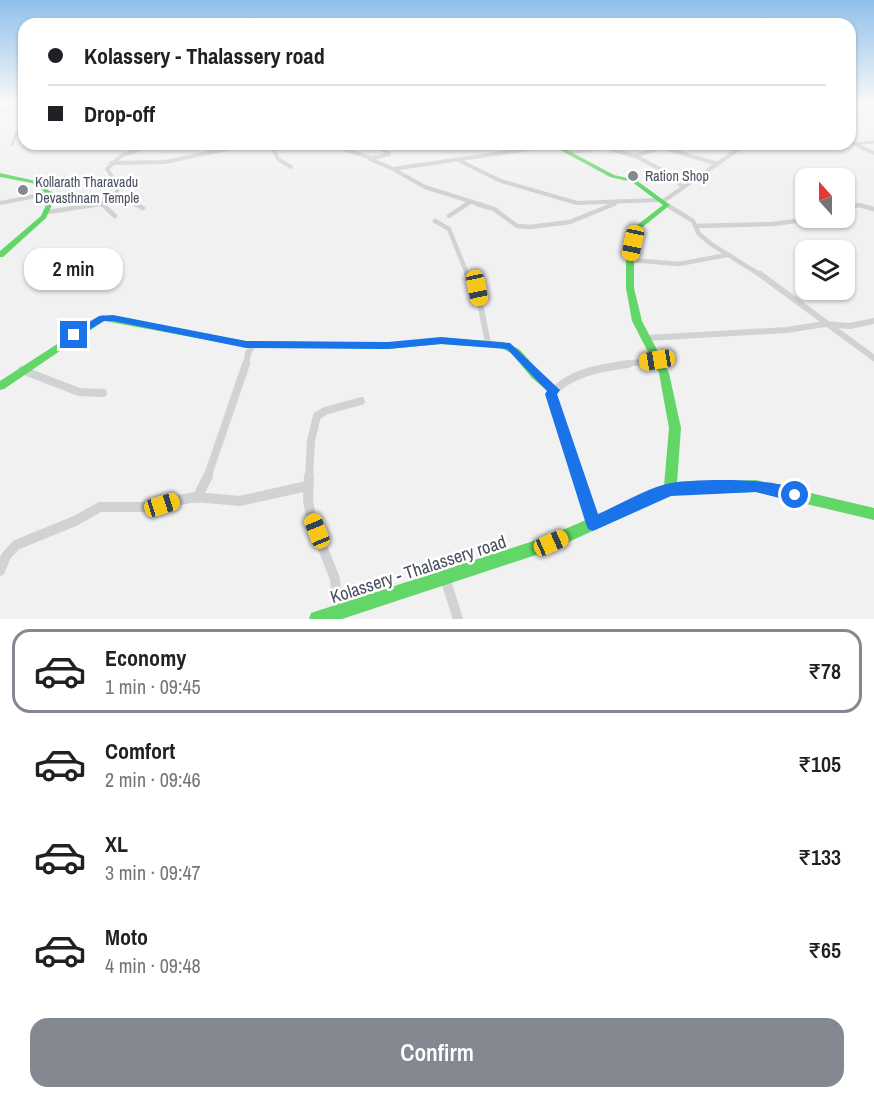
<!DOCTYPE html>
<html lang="en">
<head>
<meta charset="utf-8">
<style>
  :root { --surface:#fff; --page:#f2f2f2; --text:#202124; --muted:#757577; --line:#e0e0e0; --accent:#848891 }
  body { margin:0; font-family:"Archivo Narrow",sans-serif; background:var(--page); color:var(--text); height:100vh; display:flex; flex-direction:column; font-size:22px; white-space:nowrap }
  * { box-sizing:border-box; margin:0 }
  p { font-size:20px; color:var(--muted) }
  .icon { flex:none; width:33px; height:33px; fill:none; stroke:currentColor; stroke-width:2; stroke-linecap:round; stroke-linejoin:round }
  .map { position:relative; height:619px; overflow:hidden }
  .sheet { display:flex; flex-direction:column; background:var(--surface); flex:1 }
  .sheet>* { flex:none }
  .hud { position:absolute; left:18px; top:18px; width:838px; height:132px; border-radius:18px; box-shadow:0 2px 4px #0004; display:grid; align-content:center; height:132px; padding:0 30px; background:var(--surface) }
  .needle { width:39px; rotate:339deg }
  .controls { position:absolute; left:795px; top:168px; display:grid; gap:12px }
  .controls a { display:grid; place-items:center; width:60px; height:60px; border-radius:12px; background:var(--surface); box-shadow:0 2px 4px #0004; font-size:30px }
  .end { position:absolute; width:27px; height:27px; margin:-14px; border:8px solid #1a73e8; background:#fff; box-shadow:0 0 0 3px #fff }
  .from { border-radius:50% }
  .bubble { position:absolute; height:42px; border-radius:18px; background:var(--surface); box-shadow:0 2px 4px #0004; font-size:20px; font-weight:600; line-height:42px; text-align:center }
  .car { position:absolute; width:18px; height:36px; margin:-18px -9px; border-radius:8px; box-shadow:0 0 4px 2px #0007; background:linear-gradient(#f5c518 24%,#345 0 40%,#f5c518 0 76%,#345 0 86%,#f5c518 0) }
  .hud b { display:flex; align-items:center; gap:21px; height:57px; font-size:22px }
  .hud b+b { border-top:2px solid var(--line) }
  .hud i { width:15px; height:15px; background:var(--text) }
  ul { padding:10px 0 0; list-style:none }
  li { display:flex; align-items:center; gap:18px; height:84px; margin:0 12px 9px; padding:0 18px; border:3px solid transparent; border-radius:18px }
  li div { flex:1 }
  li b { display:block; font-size:22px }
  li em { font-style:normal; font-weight:600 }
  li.current { border-color:var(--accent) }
  li>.icon { width:54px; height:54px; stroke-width:1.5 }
  .button { display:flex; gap:12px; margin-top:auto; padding:12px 30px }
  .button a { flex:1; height:69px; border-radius:18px; background:var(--accent); color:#fff; font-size:24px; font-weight:600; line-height:69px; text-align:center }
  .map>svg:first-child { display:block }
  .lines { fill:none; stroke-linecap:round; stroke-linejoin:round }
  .street-far5 { stroke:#d0d2d4; stroke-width:3 }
  .street-far4 { stroke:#d0d2d4; stroke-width:4 }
  .street-far3 { stroke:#d0d2d4; stroke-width:4.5 }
  .street-far2 { stroke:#d0d2d4; stroke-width:6 }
  .street-far1 { stroke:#d0d2d4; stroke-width:8 }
  .street { stroke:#d0d2d4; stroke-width:10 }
  .fast { fill:#63d668; fill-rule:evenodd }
  .route { fill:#1a73e8 }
  .poi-dot { fill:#848891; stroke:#fff; stroke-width:2 }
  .labels { text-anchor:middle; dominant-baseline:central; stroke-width:5; stroke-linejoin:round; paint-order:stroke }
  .far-poi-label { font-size:14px; fill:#484f5e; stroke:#fff; text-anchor:start }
  .near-street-label { font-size:18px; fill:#484f5e; stroke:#fff }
</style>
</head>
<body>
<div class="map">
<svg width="874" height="619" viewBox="0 0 874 619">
  <rect width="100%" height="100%" fill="#f2f1f1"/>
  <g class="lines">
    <path class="street-far5" d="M870,104l4,1
      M0,110l24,-3
      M850,142l16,7
      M272,144l2,5
      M332,144l14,5
      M377,144l6,5
      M652,144l17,5
      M720,144l13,5
      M854,144l20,-2
      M12,145l4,-11 8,-5
      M138,149l15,-5
      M224,149l47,-5
      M525,149l28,-4
      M590,149l15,-2
      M610,149l-5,-2 12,-3
      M654,149l6,-2
      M737,149l12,-5"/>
    <path class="street-far4" d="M273,148l5,11 13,8
      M342,148l29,10
      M381,148l8,6 -19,5 23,10 142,-21
      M606,148l29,8
      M658,148l-23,8 33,17 14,13
      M664,148l54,16
      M729,148l6,2
      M862,148l12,5
      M569,152l31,-4
      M460,161l41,20 76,22 81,-3
      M111,163l54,-1 66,-14
      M393,169l32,18 57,18
      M117,201l12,-1 9,5
      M662,202l78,-54
      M0,203l51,-10
      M91,205l26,-4v-17l-10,-15 14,-13 22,-8
      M465,205l5,-3
      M611,205l8,-4"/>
    <path class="street-far3" d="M135,204l8,4
      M477,204l17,5 23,17 13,1 40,-5 44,-18
      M103,205l12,11
      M667,205l26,16 6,13 12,10 51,32
      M844,207l15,-2 15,4
      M48,212l52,-8
      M449,216l18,-12
      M435,221l14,8 19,47
      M696,226l77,-2 46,-6
      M630,260l49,4 48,-9"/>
    <path class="street-far2" d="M467,274l10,14 11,55
      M760,274l114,84
      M646,338l141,-8 38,-6 25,2 24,-5
      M246,365l2,-12 6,-9
      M617,365l40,-5"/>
    <path class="street-far1" d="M22,370l57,22 24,1
      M207,478l39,-114
      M309,478l2,-37 6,-25 8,-5 36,-10
      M578,478l-27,-84c20,-22 49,-26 77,-30"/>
    <path class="street" d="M309,476l-1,24 3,18 24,61 3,33
      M578,476l15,48
      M197,498l11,-22
      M0,571l6,-15 10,-11 59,-24 25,-14h45l50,-10 45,4 67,-15
      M445,578l13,41"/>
    <path class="fast" d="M549,144h7l58,31 22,5 34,25 -31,25 -5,26v32l8,33 27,52 12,55 -4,55 79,-3 118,28v12l-118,-28 -85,3 -120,55 -209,69h-33l2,-6 6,-2 232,-75 115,-50 5,-58 -10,-55 -27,-52 -6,-33v-32l6,-27 31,-24 -31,-23 -22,-5z
      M0,173l36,8 20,15 -10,22 -43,39h-3v-6l41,-35 9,-20 -18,-13 -32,-6z
      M102,315l144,26 142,2 53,-5 62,4 16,7 21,23 19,18 -1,3 -4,1 -4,-1 -18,-15 -21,-25 -10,-5 -60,-4 -53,5 -142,-2 -142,-26 -100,68 -4,1v-9z"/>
  </g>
  <linearGradient id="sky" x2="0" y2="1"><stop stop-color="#8fc0ea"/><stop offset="0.54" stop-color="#f9f9f9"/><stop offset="1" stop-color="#f9f9f9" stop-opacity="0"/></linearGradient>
  <rect width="874" height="191" fill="url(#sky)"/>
  <path class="route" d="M113,315l133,26 142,1 53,-5 69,6 50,47 -3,4 41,120c21,-9 51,-27 73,-31 21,-4 122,-7 131,12l-7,7 -39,-10 -85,4 -78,35 -5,-2 -2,-5 -41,-130 2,-3 -40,-42 -66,-5 -53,5 -142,-1 -133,-27h-9l-27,16 -9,-2 31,-19z"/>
  <g class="poi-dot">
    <circle cx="633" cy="176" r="6"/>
    <circle cx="23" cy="190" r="6"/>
  </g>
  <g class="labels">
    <g class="far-poi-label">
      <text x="645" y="176">Ration Shop</text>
      <text x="35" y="182">Kollarath Tharavadu<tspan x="35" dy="16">Devasthnam Temple</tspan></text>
    </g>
    <g class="near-street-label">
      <text transform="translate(418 569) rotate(-18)">Kolassery - Thalassery road</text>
    </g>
  </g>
</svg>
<div class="controls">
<a><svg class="needle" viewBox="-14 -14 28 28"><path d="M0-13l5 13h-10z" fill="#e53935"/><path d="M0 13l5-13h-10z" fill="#757577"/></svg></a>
<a><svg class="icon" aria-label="layers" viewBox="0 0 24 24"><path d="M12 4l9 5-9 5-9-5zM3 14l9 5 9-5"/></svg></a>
</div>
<i class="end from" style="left:795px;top:495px"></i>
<i class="end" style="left:74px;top:335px"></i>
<div class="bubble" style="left:24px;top:248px;width:99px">2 min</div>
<i class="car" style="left:633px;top:243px;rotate:192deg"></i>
<i class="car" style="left:477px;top:288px;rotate:168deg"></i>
<i class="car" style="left:657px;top:360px;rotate:261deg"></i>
<i class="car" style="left:162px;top:505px;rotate:73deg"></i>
<i class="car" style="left:317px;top:531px;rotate:338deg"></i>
<i class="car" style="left:551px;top:543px;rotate:66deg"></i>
<div class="hud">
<b><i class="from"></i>Kolassery - Thalassery road</b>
<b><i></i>Drop-off</b>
</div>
</div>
<section class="sheet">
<ul>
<li class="current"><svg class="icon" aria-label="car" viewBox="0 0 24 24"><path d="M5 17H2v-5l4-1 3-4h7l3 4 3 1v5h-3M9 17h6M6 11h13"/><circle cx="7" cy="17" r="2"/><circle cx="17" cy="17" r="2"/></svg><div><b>Economy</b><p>1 min · 09:45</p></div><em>₹78</em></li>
<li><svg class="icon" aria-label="car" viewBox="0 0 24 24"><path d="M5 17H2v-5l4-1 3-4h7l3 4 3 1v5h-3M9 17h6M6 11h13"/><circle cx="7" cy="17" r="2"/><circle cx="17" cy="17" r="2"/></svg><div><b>Comfort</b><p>2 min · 09:46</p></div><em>₹105</em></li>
<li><svg class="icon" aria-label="car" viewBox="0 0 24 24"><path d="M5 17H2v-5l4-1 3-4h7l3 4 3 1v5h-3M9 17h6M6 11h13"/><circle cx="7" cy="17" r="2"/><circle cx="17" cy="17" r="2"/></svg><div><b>XL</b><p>3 min · 09:47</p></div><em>₹133</em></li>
<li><svg class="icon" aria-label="car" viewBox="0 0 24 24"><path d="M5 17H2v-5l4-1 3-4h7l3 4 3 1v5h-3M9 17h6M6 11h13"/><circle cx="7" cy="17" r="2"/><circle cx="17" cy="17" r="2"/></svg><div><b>Moto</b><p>4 min · 09:48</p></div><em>₹65</em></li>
</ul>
<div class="button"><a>Confirm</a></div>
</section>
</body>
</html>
